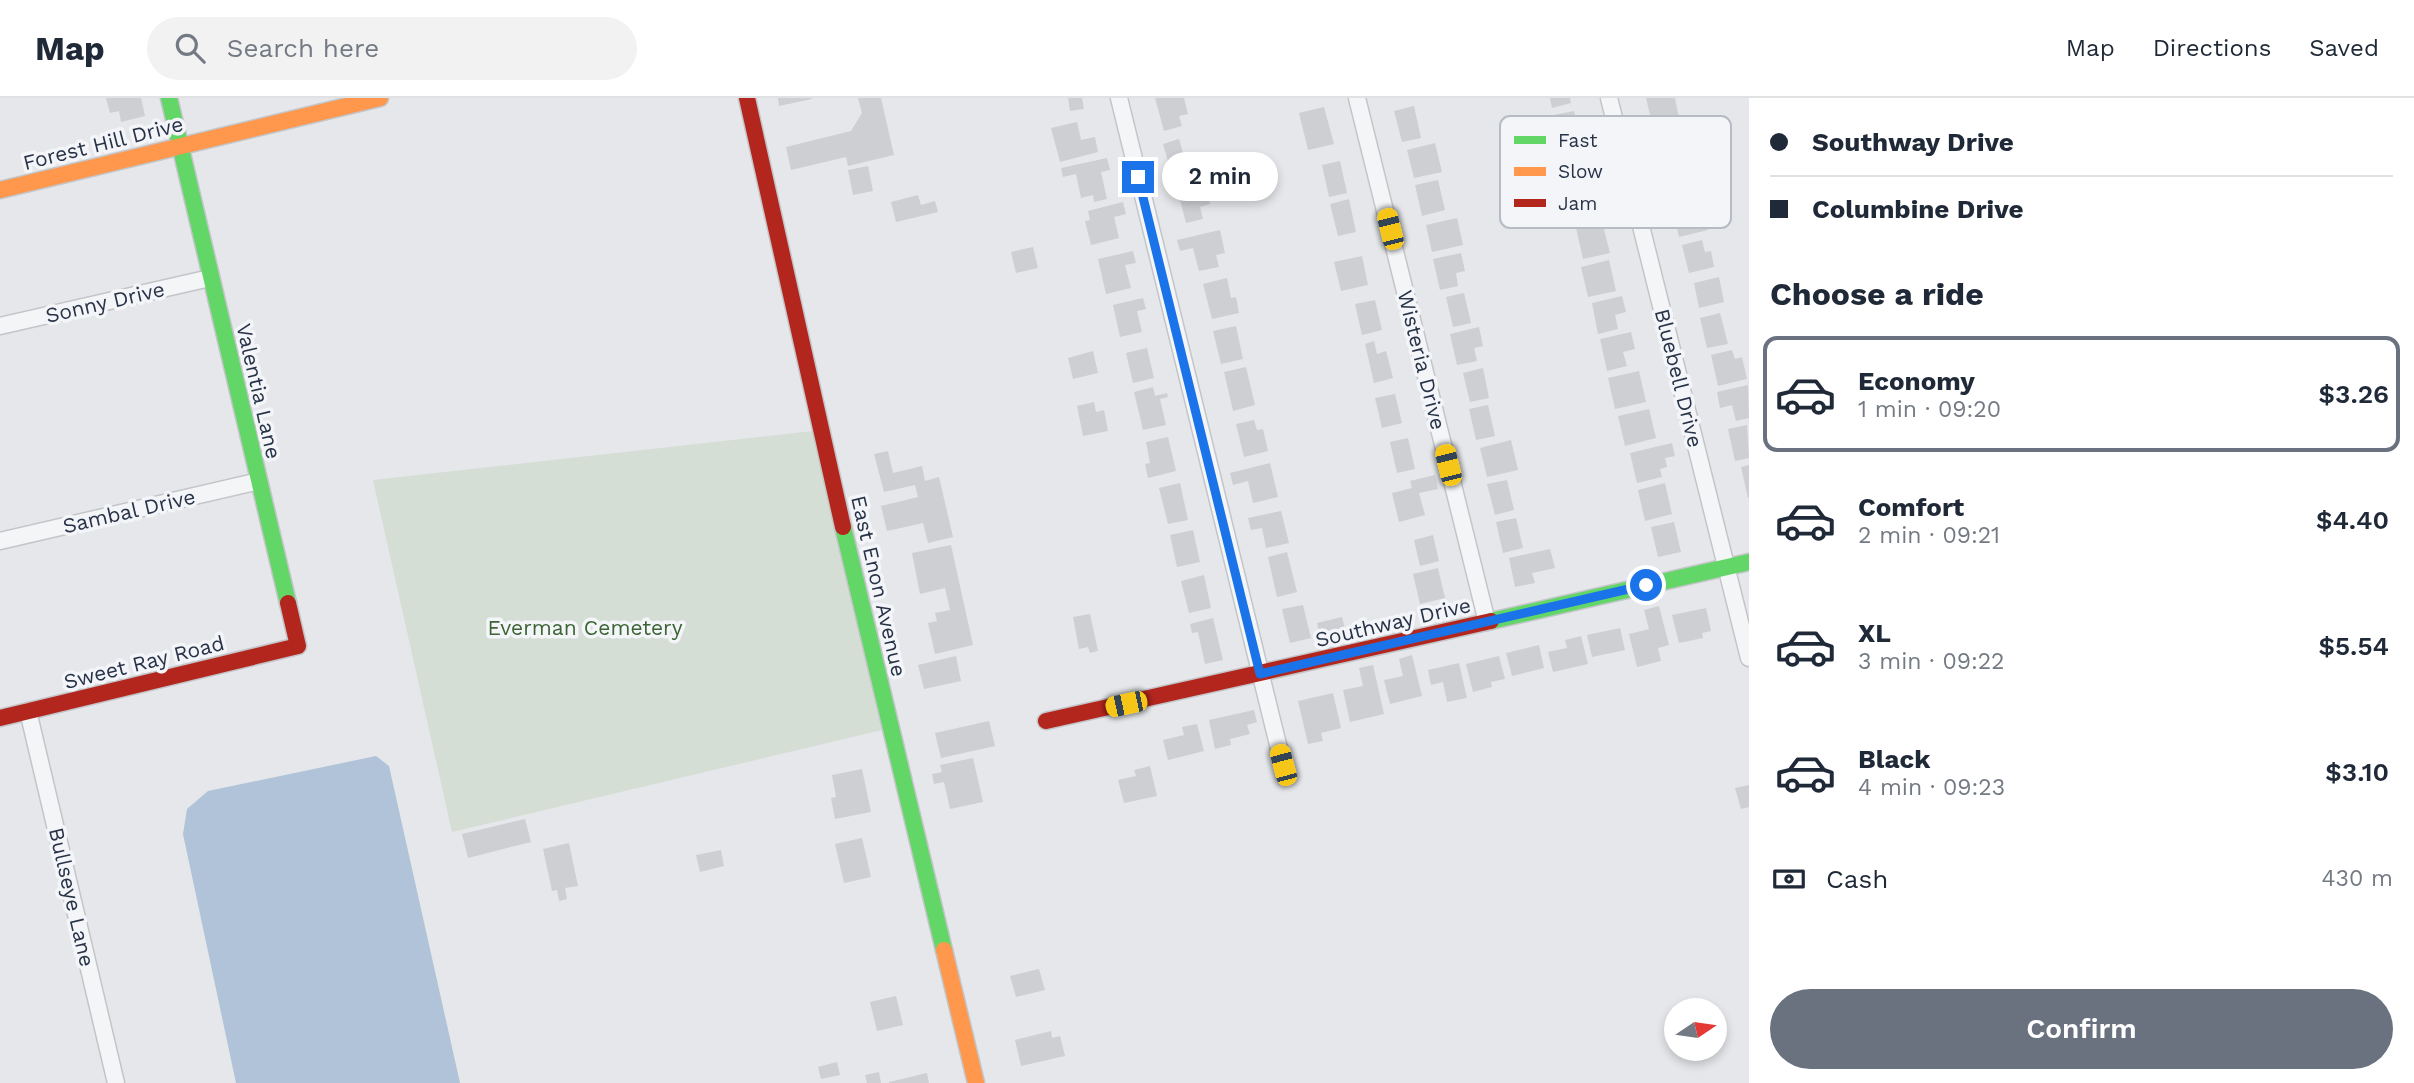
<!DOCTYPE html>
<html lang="en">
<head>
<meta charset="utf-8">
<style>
  :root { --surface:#fff; --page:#f2f2f3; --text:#1f2937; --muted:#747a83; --line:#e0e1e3; --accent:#6a7280 }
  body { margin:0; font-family:"Work Sans",sans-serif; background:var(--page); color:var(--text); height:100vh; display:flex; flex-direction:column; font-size:26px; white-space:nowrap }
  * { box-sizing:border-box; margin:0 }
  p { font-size:23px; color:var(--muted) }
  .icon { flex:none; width:38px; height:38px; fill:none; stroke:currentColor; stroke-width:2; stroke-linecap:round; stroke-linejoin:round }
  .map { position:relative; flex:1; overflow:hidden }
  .panel { display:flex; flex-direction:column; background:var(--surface); width:665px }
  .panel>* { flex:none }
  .banner { display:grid; align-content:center; height:154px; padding:0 21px; background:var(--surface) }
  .needle { width:46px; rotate:77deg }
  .fabs { position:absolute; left:1664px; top:900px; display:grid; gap:14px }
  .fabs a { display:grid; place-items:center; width:63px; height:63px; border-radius:50%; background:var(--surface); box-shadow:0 4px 10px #0003; font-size:35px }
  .end { position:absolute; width:32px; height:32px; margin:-16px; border:9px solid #1a73e8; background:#fff; box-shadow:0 0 0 4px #fff }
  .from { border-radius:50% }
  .bubble { position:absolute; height:49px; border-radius:24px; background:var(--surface); box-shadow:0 4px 10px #0003; font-size:23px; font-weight:600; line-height:49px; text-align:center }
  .car { position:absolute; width:21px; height:42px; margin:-21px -10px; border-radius:9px; box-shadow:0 0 5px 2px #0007; background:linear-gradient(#f5c518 24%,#345 0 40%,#f5c518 0 76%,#345 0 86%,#f5c518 0) }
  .banner b { display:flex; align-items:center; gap:24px; height:66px; font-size:26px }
  .banner b+b { border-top:2px solid var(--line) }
  .banner i { width:18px; height:18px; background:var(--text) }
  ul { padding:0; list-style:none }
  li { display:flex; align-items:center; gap:21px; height:116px; margin:0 14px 10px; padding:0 7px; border:4px solid transparent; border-radius:14px }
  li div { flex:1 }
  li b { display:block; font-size:26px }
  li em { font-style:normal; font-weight:600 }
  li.current { border-color:var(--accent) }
  li>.icon { width:63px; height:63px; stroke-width:1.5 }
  h2 { padding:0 21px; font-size:32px; line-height:84px }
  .pay { display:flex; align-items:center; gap:18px; height:77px; padding:0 21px; font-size:26px }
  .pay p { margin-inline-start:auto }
  .primary-button { display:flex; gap:14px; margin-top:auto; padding:14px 21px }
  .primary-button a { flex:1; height:80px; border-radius:42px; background:var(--accent); color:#fff; font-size:28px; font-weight:600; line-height:80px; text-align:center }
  header { display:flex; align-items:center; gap:42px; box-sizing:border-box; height:98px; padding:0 35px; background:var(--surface); border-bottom:2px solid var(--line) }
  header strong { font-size:33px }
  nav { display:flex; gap:38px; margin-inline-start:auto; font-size:24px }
  .search { width:490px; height:63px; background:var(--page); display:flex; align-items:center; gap:18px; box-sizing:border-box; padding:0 24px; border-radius:38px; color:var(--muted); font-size:26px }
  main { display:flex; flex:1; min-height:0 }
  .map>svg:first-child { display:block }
  .green { fill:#d5ded5 }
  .water { fill:#b0c3d8 }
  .building { fill:#cdcfd3 }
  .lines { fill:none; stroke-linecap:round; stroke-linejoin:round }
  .street-casing { stroke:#c3c5c8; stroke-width:19 }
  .fast-casing { stroke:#c3c5c8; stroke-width:19 }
  .slow-casing { stroke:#c3c5c8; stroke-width:19 }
  .jam-casing { stroke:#c3c5c8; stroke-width:19 }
  .street { stroke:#f4f5f7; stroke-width:16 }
  .fast { stroke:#63d668; stroke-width:16 }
  .slow { stroke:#ff974d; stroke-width:16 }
  .jam { stroke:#b3261e; stroke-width:16 }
  .route { stroke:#1a73e8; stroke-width:9 }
  .labels { text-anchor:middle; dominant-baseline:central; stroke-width:7; stroke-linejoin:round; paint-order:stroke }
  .street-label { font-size:21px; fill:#283347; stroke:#f3f5f9 }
  .park-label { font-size:21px; fill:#3c6434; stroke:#f3f5f9 }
  .key { fill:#f3f5f9; stroke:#b6bbc4; stroke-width:2 }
  .key-label { font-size:19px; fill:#283347 }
</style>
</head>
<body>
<header>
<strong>Map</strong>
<div class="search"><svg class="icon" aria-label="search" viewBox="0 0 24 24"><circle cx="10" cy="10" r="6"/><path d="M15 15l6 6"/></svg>Search here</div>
<nav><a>Map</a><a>Directions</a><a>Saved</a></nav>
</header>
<main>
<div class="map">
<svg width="1749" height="985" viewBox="0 0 1749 985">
  <rect width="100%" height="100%" fill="#e5e7ea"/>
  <path class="green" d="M813,333l69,299 -430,102 -79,-352z"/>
  <path class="water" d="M376,658l13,10 71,317h-224l-53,-249 4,-25 21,-18z"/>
  <path class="building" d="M106,0h35l4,18 -24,6 -2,-11 -9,2z
    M778,0h34v1l-33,7z
    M858,0h23l13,57 -46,11 -2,-9 -55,13 -5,-23 65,-16 11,-18z
    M1068,0h14l2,11 -14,2z
    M1155,0h29l4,16 -9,2 3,10 -18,5z
    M1550,0h20l1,5 -19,5z
    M1646,0h29l4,20 -27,6z
    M1414,8l7,32 -19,4 -8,-31z
    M1324,9l10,37 -26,6 -9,-37z
    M1574,13l7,30 -25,6 -7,-31z
    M1077,24l4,18 14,-3 3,15 -38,10 -9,-34z
    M1179,41l7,24 -16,5 -7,-24z
    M1435,45l7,29 -28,6 -7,-28z
    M1107,60l3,12 -9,2 6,27 -13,3 -1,-7 -12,3 -5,-24 -13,3 -2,-9z
    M1340,63l7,32 -18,4 -7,-32z
    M868,68l5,25 -20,4 -5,-25z
    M1438,82l7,30 -23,6 -7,-31z
    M1206,88l4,18 -10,3 3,12 -17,4 -8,-31z
    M918,97l3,10 14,-4 3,11 -42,10 -5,-20z
    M1349,101l7,33 -18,4 -8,-32z
    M1701,101l7,31 -29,7 -7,-31z
    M1123,104l3,12 -12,3 5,21 -28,7 -6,-24 5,-1 -2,-9z
    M1457,120l6,27 -31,7 -6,-27z
    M1602,124l8,31 -27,6 -7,-31z
    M1220,132l5,23 -9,2 3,12 -20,4 -6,-23 -13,3 -3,-11z
    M1702,142l3,12 6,-1 3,16 -25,6 -7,-28z
    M1033,149l5,21 -22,5 -5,-21z
    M1133,153l3,12 -11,2 6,23 -25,6 -8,-35z
    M1461,155l4,18 -9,2 2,13 -18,4 -7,-31z
    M1362,158l6,29 -27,6 -7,-29z
    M1609,162l7,31 -28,6 -7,-30z
    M1719,179l5,25 -25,6 -5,-25z
    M1227,180l4,20 5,-1 3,16 -27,6 -9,-35z
    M1464,195l7,30 -18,4 -7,-30z
    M1622,198l4,16 -11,3 3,14 -20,5 -6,-31z
    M1143,200l3,11 -9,2 5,21 -22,5 -7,-32z
    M1375,202l7,30 -20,5 -7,-31z
    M1720,215l8,31 -21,4 -7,-30z
    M1236,228l7,33 -22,5 -8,-33z
    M1479,229l4,19 -9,2 3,13 -20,4 -7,-31z
    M1631,234l4,17 -12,3 4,14 -20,5 -7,-32z
    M1374,243l3,13 9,-3 7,27 -19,5 -9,-39z
    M1147,250l7,30 -21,5 -7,-30z
    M1732,252l3,9 7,-2 5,22 -29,7 -7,-31z
    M1093,253l5,22 -25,6 -5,-21z
    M1246,269l9,38 -22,6 -9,-39z
    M1483,270l6,30 -19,4 -7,-29z
    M1639,273l7,31 -31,7 -7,-31z
    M1748,287l1,33 -13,3 -4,-16 -12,3 -3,-16z
    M1153,289l2,9 12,-3 1,4 -8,2 6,26 -23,5 -9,-38z
    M1395,296l7,29 -20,5 -7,-30z
    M1094,304l2,10 8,-2 4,21 -25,5 -6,-30z
    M1488,307l7,31 -19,4 -7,-31z
    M1649,311l7,29 -31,8 -7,-30z
    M1254,322l3,10 6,-1 5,22 -24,6 -8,-33z
    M1747,327l2,33 -14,3 -7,-32z
    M1168,339l8,34 -28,7 -3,-14 5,-1 -4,-21z
    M1408,340l7,31 -18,4 -7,-31z
    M1511,342l7,30 -31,7 -7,-29z
    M1672,345l3,13 -10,2 2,9 -7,2 2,8 -25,6 -7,-30z
    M888,353l5,22 29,-7 3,15 14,-4 14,60 -25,6 -5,-20 -36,8 -6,-25 37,-9 -3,-12 -31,7 -10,-38z
    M1270,365l8,34 -25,6 -5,-22 -15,4 -3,-12z
    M1749,367v32l-1,1 -7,-31z
    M1435,377l3,14 -19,4 6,22 -26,7 -7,-29 20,-5 -2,-7z
    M1507,382l7,30 -19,5 -8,-31z
    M1180,385l8,37 -20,4 -9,-36z
    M1665,385l7,31 -27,7 -7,-31z
    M1281,413l8,32 -23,5 -4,-20 -11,2 -3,-12z
    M1516,420l7,30 -20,5 -7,-31z
    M1674,424l7,30 -23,5 -7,-30z
    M1193,432l7,32 -23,5 -7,-32z
    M1433,437l6,26 -19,5 -6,-26z
    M951,447l22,100 -38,9 -7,-31 9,-2 -2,-8 15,-3 -5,-22 -25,6 -8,-41z
    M1550,451l5,19 -23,5 3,10 -20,4 -6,-29z
    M1287,454l10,40 -20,5 -9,-40z
    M1438,470l7,30 -25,6 -7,-30z
    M1204,477l7,33 -22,5 -8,-32z
    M1303,507l8,33 -21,5 -8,-34z
    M1659,508l10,39 -11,3 3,13 -24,6 -8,-33 20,-5 -5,-19z
    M1706,510l5,23 -9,2 1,5 -24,5 -7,-28z
    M1090,516l8,37 -8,2 -2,-6 -9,2 -6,-32z
    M1342,519l3,12 -25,6 -3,-12z
    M1213,520l10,42 -18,4 -7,-32 -6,1 -2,-9z
    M1620,530l5,22 -33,7 -5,-22z
    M1581,538l7,28 -35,8 -5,-20 19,-4 -2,-8z
    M1539,547l5,23 -32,8 -6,-23z
    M1412,557l10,41 -32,8 -6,-24 19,-4 -4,-17z
    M956,558l5,25 -37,8 -6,-24z
    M1499,558l6,23 -14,3 1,5 -19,5 -7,-28z
    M1459,565l8,35 -20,4 -4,-20 -12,3 -3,-15z
    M1373,567l11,49 -34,8 -7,-32 20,-4 -4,-18z
    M1333,595l8,35 -20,5 2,8 -15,3 -10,-43z
    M1254,612l3,12 -10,3 3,9 -20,5 1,6 -16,4 -6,-29z
    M989,623l6,25 -54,12 -6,-25z
    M1197,626l7,27 -36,9 -5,-20 21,-5 -2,-8z
    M973,660l10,44 -33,7 -6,-27 -10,2 -2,-10 10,-2 -2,-7z
    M1150,668l7,30 -33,7 -6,-23 18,-4 -2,-6z
    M862,671l9,43 -36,7 -4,-21 5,-1 -4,-22z
    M1749,687v22l-8,2 -6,-21z
    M525,721l6,23 -63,16 -6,-24z
    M862,740l9,39 -27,6 -9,-39z
    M569,745l9,43 -13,2 2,11 -8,2 -2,-11 -5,1 -9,-42z
    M721,752l3,16 -24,6 -4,-17z
    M1039,871l6,21 -29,7 -6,-21z
    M896,898l7,29 -26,6 -7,-29z
    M1051,933l1,7 8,-2 5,20 -44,10 -6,-26z
    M837,964l3,13 -19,4 -3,-12z
    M879,974l2,11h-14l-2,-8z
    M927,975l2,10h-40v-1z"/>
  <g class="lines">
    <g class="street-casing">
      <path id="street" d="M1119,0l164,667
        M1357,0l130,524
        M1609,0l140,560
        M0,228l210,-48
        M0,443l259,-60
        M28,613l88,372"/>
    </g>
    <g class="fast-casing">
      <path id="fast" d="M169,0l119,505
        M843,429l101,423
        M1491,523l258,-59"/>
    </g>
    <g class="slow-casing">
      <path id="slow" d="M0,92l380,-92
        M944,852l32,133"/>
    </g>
    <g class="jam-casing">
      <path id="jam" d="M747,0l96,429
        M0,620l298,-72 -10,-43
        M1046,623l445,-100"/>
    </g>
    <use href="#street" class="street"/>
    <use href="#fast" class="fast"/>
    <use href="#slow" class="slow"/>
    <use href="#jam" class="jam"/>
  </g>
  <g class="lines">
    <path class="route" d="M1138,79l122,497 386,-89"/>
  </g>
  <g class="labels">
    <g class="street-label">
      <text transform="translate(103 45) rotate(-14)">Forest Hill Drive</text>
      <text transform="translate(105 204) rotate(-13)">Sonny Drive</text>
      <text transform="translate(1422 262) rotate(76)">Wisteria Drive</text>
      <text transform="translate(1679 280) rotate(76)">Bluebell Drive</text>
      <text transform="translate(259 293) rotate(77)">Valentia Lane</text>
      <text transform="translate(129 413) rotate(-13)">Sambal Drive</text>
      <text transform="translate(879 488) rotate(77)">East Enon Avenue</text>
      <text transform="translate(1393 524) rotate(-13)">Southway Drive</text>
      <text transform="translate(144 564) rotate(-14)">Sweet Ray Road</text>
      <text transform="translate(72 799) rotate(77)">Bullseye Lane</text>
    </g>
    <g class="park-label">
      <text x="585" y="529">Everman Cemetery</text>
    </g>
  </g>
  <rect x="1500" y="18" width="231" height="112" rx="10" class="key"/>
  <rect x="1514" y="38" width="32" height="8" fill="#63d668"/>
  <rect x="1514" y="69" width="32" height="9" fill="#ff974d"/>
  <rect x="1514" y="101" width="32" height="8" fill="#b3261e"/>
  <g class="key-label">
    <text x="1558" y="49">Fast</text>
    <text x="1558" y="80">Slow</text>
    <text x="1558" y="112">Jam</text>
  </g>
</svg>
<div class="fabs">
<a><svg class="needle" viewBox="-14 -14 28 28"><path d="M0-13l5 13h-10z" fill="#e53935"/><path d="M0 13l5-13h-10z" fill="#747a83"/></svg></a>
</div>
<i class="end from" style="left:1646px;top:487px"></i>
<i class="end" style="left:1138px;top:79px"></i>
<div class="bubble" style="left:1162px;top:54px;width:116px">2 min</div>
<i class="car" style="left:1390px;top:131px;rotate:346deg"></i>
<i class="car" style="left:1448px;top:367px;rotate:346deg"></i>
<i class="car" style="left:1126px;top:606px;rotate:258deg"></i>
<i class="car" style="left:1283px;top:667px;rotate:345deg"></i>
</div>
<section class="panel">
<div class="banner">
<b><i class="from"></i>Southway Drive</b>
<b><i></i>Columbine Drive</b>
</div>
<h2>Choose a ride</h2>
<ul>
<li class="current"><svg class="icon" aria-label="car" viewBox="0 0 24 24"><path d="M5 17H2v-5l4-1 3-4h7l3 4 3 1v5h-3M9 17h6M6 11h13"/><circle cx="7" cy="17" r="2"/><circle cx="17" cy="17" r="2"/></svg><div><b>Economy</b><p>1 min · 09:20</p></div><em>$3.26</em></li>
<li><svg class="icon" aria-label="car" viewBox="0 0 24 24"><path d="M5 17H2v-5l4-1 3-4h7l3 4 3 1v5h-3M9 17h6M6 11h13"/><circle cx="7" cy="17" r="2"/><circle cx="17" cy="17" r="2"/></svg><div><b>Comfort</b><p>2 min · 09:21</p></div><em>$4.40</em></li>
<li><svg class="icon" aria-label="car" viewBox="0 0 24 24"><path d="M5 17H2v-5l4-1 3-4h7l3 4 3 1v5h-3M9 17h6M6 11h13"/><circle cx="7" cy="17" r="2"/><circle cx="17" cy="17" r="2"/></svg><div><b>XL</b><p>3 min · 09:22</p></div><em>$5.54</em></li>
<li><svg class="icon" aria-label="car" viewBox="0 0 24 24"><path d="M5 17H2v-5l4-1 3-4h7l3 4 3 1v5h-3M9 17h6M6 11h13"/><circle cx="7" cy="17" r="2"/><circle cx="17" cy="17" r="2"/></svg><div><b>Black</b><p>4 min · 09:23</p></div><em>$3.10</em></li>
</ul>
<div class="pay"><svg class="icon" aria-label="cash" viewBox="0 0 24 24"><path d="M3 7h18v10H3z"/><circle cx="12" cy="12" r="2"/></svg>Cash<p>430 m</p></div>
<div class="primary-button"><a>Confirm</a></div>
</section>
</main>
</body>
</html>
